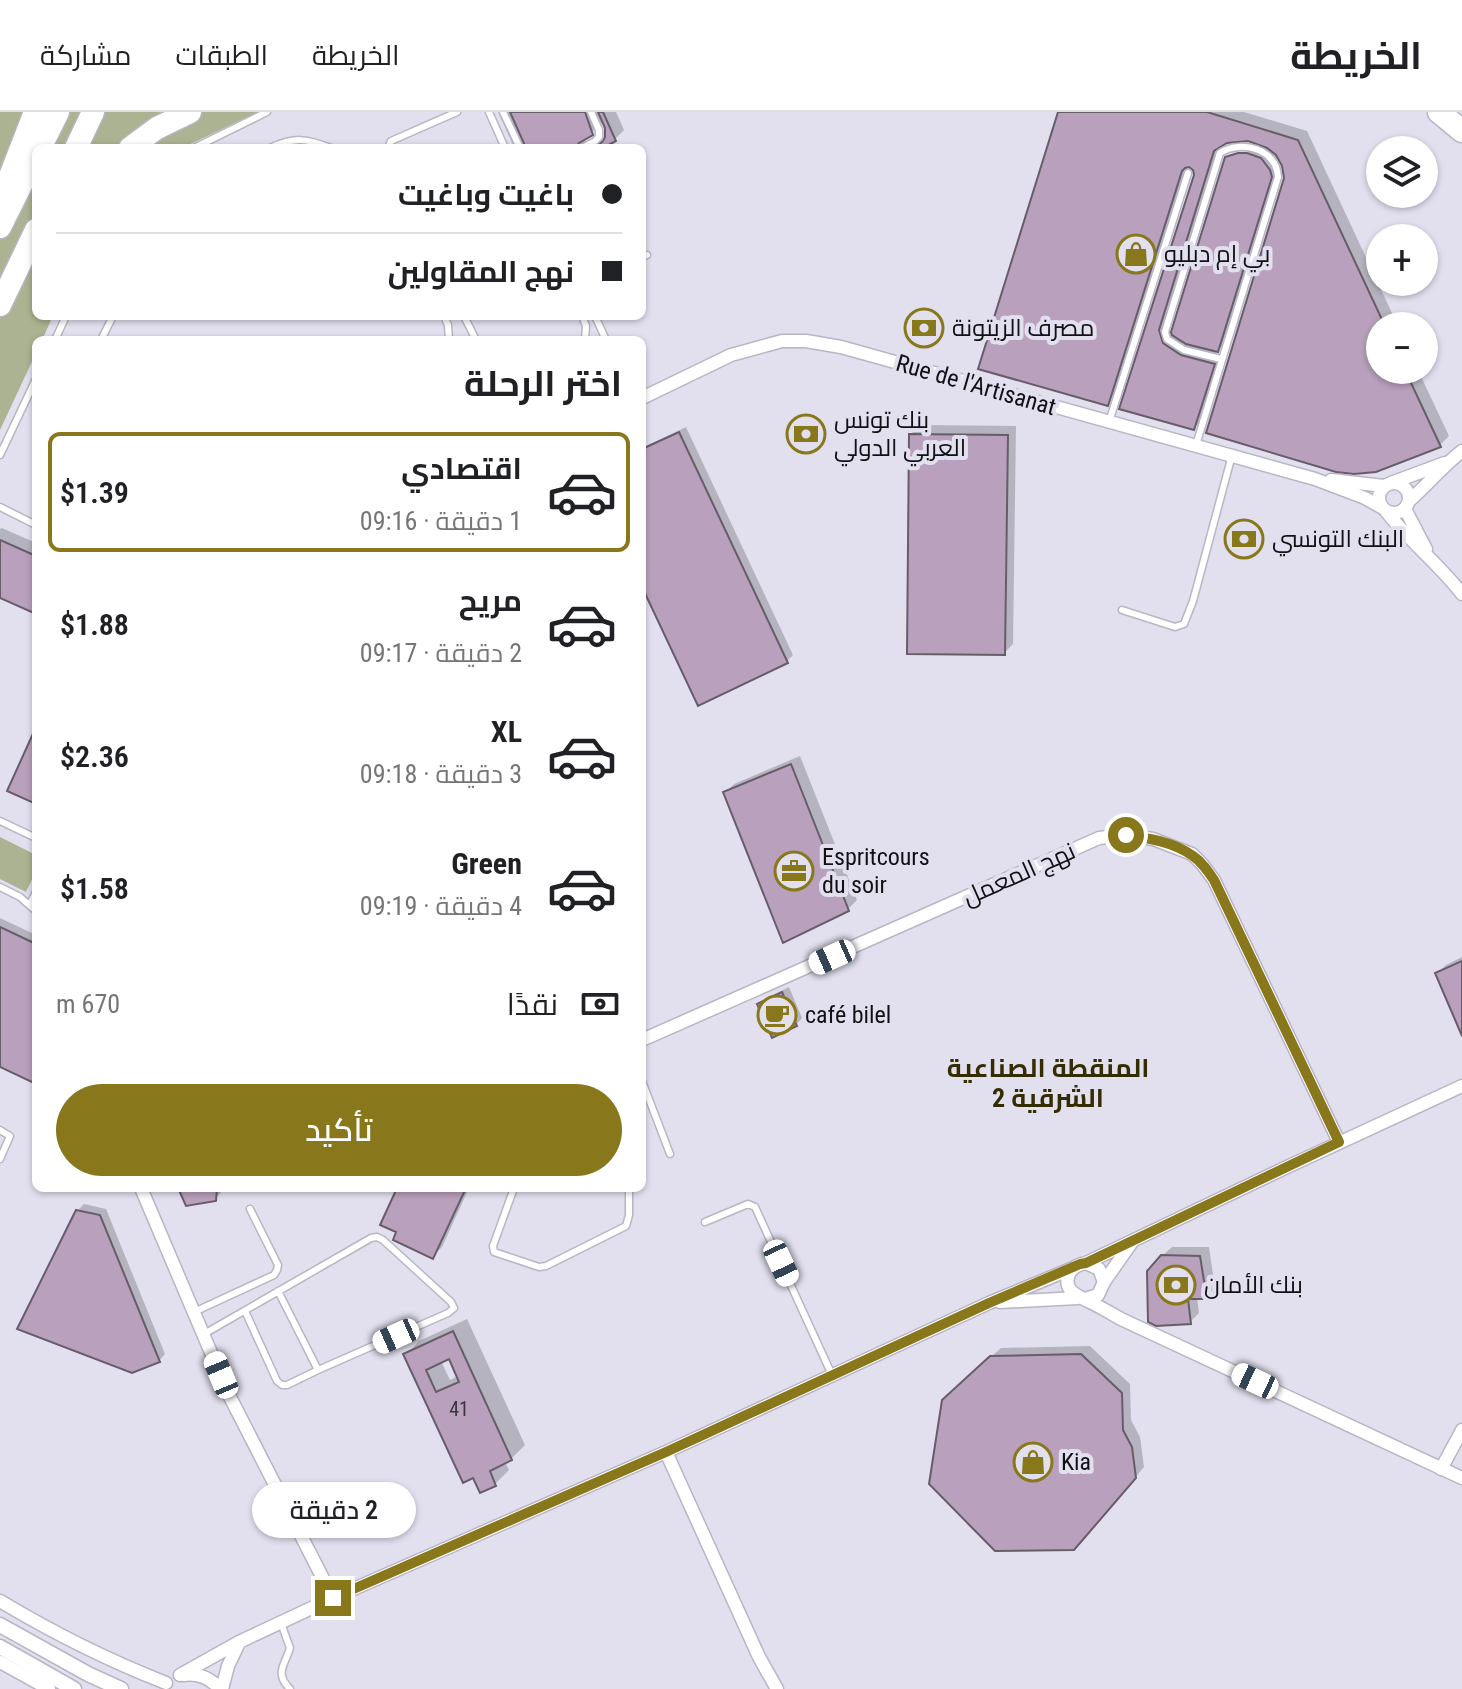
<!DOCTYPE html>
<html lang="ar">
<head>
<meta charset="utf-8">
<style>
  :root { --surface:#fff; --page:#f2f2f2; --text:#202124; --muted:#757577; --line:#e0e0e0; --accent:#88771b }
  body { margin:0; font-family:"Roboto Condensed",Cairo,sans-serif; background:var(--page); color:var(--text); direction:rtl; height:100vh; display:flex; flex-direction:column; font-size:30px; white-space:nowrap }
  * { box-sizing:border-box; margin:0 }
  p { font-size:26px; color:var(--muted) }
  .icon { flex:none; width:44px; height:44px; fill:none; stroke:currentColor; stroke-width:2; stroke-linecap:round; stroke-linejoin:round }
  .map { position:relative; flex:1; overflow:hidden; direction:ltr }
  .side { position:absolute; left:32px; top:224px; width:614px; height:856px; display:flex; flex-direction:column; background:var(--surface); border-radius:12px; box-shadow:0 2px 6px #0004; direction:rtl }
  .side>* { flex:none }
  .guide { position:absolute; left:32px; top:32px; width:614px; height:176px; border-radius:12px; box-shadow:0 2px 6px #0004; direction:rtl; display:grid; align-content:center; height:176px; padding:0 24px; background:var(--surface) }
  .fabs { position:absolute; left:1366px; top:24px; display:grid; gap:16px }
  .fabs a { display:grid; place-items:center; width:72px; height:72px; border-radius:50%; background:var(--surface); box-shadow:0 2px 6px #0004; font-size:40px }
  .end { position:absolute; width:36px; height:36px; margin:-18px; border:10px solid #88771b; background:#fff; box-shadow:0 0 0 4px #fff }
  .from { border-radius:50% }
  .bubble { position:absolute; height:56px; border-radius:28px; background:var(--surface); box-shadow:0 2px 6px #0004; font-size:26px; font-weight:600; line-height:56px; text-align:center; direction:rtl }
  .car { position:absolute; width:24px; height:48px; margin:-24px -12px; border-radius:10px; box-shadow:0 0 6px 2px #0007; background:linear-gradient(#fff 24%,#345 0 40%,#fff 0 76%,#345 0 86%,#fff 0) }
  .guide b { display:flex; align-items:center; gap:28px; height:76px; font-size:30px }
  .guide b+b { border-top:2px solid var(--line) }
  .guide i { width:20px; height:20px; background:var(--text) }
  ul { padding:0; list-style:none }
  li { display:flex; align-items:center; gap:24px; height:120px; margin:0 16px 12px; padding:0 8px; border:4px solid transparent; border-radius:12px }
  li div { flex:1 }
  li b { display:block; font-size:30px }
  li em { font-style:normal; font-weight:600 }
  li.active { border-color:var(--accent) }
  li>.icon { width:72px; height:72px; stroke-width:1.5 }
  h2 { padding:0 24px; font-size:36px; line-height:96px }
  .pay { display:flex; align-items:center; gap:20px; height:88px; padding:0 24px; font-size:30px }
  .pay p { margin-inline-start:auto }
  .button { display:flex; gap:16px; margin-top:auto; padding:16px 24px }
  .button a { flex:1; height:92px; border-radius:48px; background:var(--accent); color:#fff; font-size:32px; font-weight:600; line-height:92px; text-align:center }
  header { display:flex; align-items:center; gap:48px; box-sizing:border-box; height:112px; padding:0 40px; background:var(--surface); border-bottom:2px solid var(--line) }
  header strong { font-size:38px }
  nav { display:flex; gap:44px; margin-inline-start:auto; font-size:28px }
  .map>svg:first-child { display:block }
  .green { fill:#acb392 }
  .shadow { fill:#0003; fill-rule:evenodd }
  .building { fill:#b9a0bd; stroke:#675d69; stroke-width:2; fill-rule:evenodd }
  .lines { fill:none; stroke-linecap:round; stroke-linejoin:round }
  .service-casing { stroke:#b8b6c5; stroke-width:9 }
  .minor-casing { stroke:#b8b6c5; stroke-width:15 }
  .tertiary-casing { stroke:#b8b6c5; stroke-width:17 }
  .motorway-casing { stroke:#b8b6c5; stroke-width:25 }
  .service { stroke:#fff; stroke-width:6 }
  .minor { stroke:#fff; stroke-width:12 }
  .tertiary { stroke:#fff; stroke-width:14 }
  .motorway { stroke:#fff; stroke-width:22 }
  .route { stroke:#88771b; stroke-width:10 }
  .labels { text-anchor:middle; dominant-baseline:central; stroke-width:8; stroke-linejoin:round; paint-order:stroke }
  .number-label { font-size:20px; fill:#3b343f }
  .poi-label { font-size:24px; fill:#111015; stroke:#e2e0ef; text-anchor:start }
  .street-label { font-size:24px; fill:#111015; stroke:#e2e0ef }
  .neighbourhood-label { font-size:26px; font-weight:bold; fill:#352d02; stroke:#e2e0ef }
</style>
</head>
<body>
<header>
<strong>الخريطة</strong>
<nav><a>الخريطة</a><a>الطبقات</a><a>مشاركة</a></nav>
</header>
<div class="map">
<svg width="1462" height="1577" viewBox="0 0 1462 1577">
  <rect width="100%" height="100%" fill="#e2e0ef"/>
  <path class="green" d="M0,0h258l-76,36h-146v168h17l-11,24h-6v13l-36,77z
    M0,725l36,18v16l-10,21 -26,-13z"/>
  <path class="shadow" d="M498,0h118l8,18 -9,9 -17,9h-86l1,-3zM604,9l3,7 -2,12 -14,6 -6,-5v-3z
    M1060,0h184l63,19 91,195h-18v44h38l31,66 -9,9 -64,25 -90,-292 -3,-20 -5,-2 -2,1 4,10 -53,174 -12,12 7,2 -19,64 -9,9 -72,-20 74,-233 -1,-7 -6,-3 -73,229 -9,9zM1249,27l15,8 -15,-2 -13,4 -4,4 15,-5 1,4 -17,5v-3l-4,4 -55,178 -5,-16 55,-176 4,-3z
    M920,313l96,1 -3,218 -9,9 -93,-219z
    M686,315l107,228 -6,6 -145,-79v-134z
    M2,416l34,15v65l-36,-13v-66z
    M800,644l57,144 -9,9 -64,31 -59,-147 9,-9z
    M0,806l36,17v146l-36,-16z
    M1462,845v74l-25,-57 9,-9z
    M789,875l13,31 -6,7 -37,-21 7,-6z
    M180,1076h45l-10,11z
    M399,1076h70l-27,59 -9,9 -34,-25z
    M84,1092l22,5 59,145 -6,7 -82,-150z
    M1172,1135h37l6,41 -9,9h-9l2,16 -9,9 -28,-66z
    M467,1207l58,126 -14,14 -6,3 4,8 -14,14 -89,-129 13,-14zM450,1245l8,19 -8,4 -9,-19z
    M1090,1234l40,38 1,36 9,17 4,30 -61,72 -130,-148 48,-43z"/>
  <path class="building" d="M510,0h75l8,23 -14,8 -3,5h-50z
    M598,0h5l13,29 -13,7h-8l8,-7 2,-4v-9z
    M1058,0h149l91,28 87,186h-5v44h25l36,77 -65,25 -22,2 -18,-2 -130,-39 78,-255 -2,-12 -6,-11 -9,-7 -19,-7 -21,2 -13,8 -55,179 4,13 18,12 34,9 -21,66 -75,-21 75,-234 -1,-5 -4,-3 -4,1 -3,3 -74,235 -130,-37z
    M1238,41h9l14,5 9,12 2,7 -54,175 -32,-8 -14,-9 -1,-3 54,-175z
    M679,320l109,231 -90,43 -56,-119v-138z
    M909,322l99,1 -3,220 -98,-1z
    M0,428l36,16v58l-36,-16z
    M36,615v77l-29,-13z
    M791,652l58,147 -66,32 -60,-151z
    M0,815l36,17v140l-36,-17z
    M1462,849v75l-27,-63z
    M782,880l15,34 -25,12 -15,-34z
    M178,1076h39l-1,13 -30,5z
    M397,1076h69l-33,71 -40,-19 3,-8 -16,-7z
    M76,1098l24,5 60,147 -28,11 -115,-44z
    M1161,1143l39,1 7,43h-19l3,25 -35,2 -8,-4 -1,-51z
    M453,1219l59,129 -22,11 6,15 -16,7 -7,-15 -10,5 -60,-129zM449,1247l10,23 -23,10 -10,-22z
    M1081,1242l41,39 1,37 9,17 4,31 -62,72 -79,1 -66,-67 13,-84 48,-44z"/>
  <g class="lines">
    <g class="service-casing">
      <path id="service" d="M489,0l16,36
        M503,0l17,36
        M194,36l73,-36
        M270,36c24,-11 36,-10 61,0
        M388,36l3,-7 66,-29
        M582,36l12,-6 5,-5v-7l-8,-18
        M642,145l5,-2
        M444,204l4,9 1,15
        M464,204l12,24
        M582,204l4,10 -1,14
        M595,204l11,24
        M55,228l11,-24
        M101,228l12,-24
        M1109,310l79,-249
        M1196,333l82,-268c-1,-28 -37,-38 -58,-24l-55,179 2,7 17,11 37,9
        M0,343l36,-76
        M0,395l36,18
        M1122,498l53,17 9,-3 9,-23 39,-146
        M0,709l36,17
        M0,775l20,10 16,14
        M30,792l6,-12
        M642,969l28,73
        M0,1018l10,6 -10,23
        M514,1076l-21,58 1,6 45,15 7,-1 80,-40 3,-11v-27
        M705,1110l43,-18 7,3 77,168
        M245,1199l32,70 5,4h5l31,-15 -40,-79
        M194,1200l80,-37 3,-5 1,-5 -28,-56
        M204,1222l167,-96 6,-1 6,3 68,62 3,6 -6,5 -130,57
        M281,1511l9,25c-5,17 -16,25 0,41"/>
    </g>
    <g class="minor-casing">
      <path id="minor" d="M642,286l89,-43 51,-14h24l35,6 474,132 50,19 16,9
        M1331,368l53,6
        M1391,371l54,-20
        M1379 386a15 15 0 1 1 30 0a15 15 0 1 1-30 0Z
        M1409,389c18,-16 34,-35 53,-50
        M1405,397l21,40
        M1386,399c23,30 53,53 76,83
        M642,928l457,-202 27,-3 27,4 39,15 10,10 12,16 125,262
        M141,1076l88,207 104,203
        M1086,1151l201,-96 175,-81
        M1104,1170l28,-40
        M1085,1187l13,-4 6,-13 -5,-13 -13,-6c-6,1 -12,3 -16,9 -10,19 10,25 22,31 10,5 20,11 29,16l341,159
        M1000,1190l78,-4
        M666,1340l93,205 18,32
        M1441,1357l21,-39
        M0,1489c55,33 107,59 166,82
        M0,1550l49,27
        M180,1563l59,-33 94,-44 333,-146 323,-149 84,-35
        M184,1563c15,-2 26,3 36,14
        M222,1577l6,-23 10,-21"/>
    </g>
    <g class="tertiary-casing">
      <path id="tertiary" d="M0,1513l88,49 33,15
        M0,1535l74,42"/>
    </g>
    <g class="motorway-casing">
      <path id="motorway" d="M1439,0l23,19
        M40,36l18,-36
        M76,36l17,-36
        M130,36l27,-20 33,-16
        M0,90l35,-90
        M0,115l36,-72
        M0,193l36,-75"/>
    </g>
    <use href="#service" class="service"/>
    <use href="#minor" class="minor"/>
    <use href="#tertiary" class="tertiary"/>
    <use href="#motorway" class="motorway"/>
  </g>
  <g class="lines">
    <path class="route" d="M333,1486l333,-146 323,-149 91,-39 6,-1 253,-121 -125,-262c-6,-9 -12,-18 -21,-24 -19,-14 -45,-18 -67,-21"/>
  </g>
  <defs>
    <g id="shop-ring" transform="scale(2)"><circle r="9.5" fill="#e2e0ef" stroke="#88771b" stroke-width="1.5"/><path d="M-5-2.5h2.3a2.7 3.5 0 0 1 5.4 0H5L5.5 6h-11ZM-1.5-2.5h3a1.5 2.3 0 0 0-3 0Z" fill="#88771b"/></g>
    <g id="bank-ring" transform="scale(2)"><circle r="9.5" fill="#e2e0ef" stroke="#88771b" stroke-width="1.5"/><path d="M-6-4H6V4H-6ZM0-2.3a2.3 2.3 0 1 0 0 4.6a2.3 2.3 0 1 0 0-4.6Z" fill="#88771b"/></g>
    <g id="office-ring" transform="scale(2)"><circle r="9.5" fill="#e2e0ef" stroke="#88771b" stroke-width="1.5"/><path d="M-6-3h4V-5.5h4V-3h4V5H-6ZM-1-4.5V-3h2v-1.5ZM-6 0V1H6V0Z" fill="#88771b"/></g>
    <g id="cafe-ring" transform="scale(2)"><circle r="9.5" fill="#e2e0ef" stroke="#88771b" stroke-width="1.5"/><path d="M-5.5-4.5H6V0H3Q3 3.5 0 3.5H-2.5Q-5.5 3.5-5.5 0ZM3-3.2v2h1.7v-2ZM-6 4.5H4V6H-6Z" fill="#88771b"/></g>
  </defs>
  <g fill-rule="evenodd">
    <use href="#shop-ring" x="1136" y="142"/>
    <use href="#bank-ring" x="924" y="216"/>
    <use href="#bank-ring" x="806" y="322"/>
    <use href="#bank-ring" x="1244" y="427"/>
    <use href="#office-ring" x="794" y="759"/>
    <use href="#cafe-ring" x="777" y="903"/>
    <use href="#bank-ring" x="1176" y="1173"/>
    <use href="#shop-ring" x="1033" y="1350"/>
  </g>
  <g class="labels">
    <g class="number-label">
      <text x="459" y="1297">41</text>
    </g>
    <g class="poi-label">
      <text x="1164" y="142">بي إم دبليو</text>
      <text x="952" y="216">مصرف الزيتونة</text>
      <text x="834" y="308">بنك تونس<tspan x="834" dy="28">العربي الدولي</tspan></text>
      <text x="1272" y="427">البنك التونسي</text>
      <text x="822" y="745">Espritcours<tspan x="822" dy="28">du soir</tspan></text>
      <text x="805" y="903">café bilel</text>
      <text x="1204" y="1173">بنك الأمان</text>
      <text x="1061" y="1350">Kia</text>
    </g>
    <g class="street-label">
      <text transform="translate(976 273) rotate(16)">Rue de l'Artisanat</text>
      <text transform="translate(1019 762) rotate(-24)">نهج المعمل</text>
    </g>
    <g class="neighbourhood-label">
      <text x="1048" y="956">المنقطة الصناعية<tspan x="1048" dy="30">الشرقية 2</tspan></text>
    </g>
  </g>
</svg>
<div class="fabs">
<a><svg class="icon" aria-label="layers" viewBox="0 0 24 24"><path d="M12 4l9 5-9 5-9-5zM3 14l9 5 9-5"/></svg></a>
<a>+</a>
<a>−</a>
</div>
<i class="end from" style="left:1126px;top:723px"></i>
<i class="end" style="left:333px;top:1486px"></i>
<div class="bubble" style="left:252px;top:1370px;width:164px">2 دقيقة</div>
<i class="car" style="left:832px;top:845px;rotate:246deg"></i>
<i class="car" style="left:781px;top:1151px;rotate:155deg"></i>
<i class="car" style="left:396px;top:1224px;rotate:246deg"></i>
<i class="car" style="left:221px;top:1263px;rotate:337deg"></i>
<i class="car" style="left:1255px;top:1269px;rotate:295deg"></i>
<div class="guide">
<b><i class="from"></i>باغيت وباغيت</b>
<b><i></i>نهج المقاولين</b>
</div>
<section class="side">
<h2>اختر الرحلة</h2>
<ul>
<li class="active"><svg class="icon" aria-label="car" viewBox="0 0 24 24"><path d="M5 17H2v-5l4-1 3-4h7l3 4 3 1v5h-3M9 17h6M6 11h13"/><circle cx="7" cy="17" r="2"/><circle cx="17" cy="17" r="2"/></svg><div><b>اقتصادي</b><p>1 دقيقة · 09:16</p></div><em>$1.39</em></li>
<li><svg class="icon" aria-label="car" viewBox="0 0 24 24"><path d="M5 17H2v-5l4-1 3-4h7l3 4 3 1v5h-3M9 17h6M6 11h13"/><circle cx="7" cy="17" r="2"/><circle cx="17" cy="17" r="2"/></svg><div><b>مريح</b><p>2 دقيقة · 09:17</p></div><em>$1.88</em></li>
<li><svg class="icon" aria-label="car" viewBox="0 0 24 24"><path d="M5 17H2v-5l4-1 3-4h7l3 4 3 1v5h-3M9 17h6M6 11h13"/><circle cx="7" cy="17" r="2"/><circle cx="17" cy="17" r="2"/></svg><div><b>XL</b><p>3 دقيقة · 09:18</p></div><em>$2.36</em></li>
<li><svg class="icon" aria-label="car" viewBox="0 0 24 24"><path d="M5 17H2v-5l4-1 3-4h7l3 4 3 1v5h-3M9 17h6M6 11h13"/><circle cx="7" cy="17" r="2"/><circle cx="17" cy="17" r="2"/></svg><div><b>Green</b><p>4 دقيقة · 09:19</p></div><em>$1.58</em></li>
</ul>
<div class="pay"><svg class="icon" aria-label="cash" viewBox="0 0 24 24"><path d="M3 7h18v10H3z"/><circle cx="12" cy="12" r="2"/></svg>نقدًا<p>670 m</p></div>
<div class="button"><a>تأكيد</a></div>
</section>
</div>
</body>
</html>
